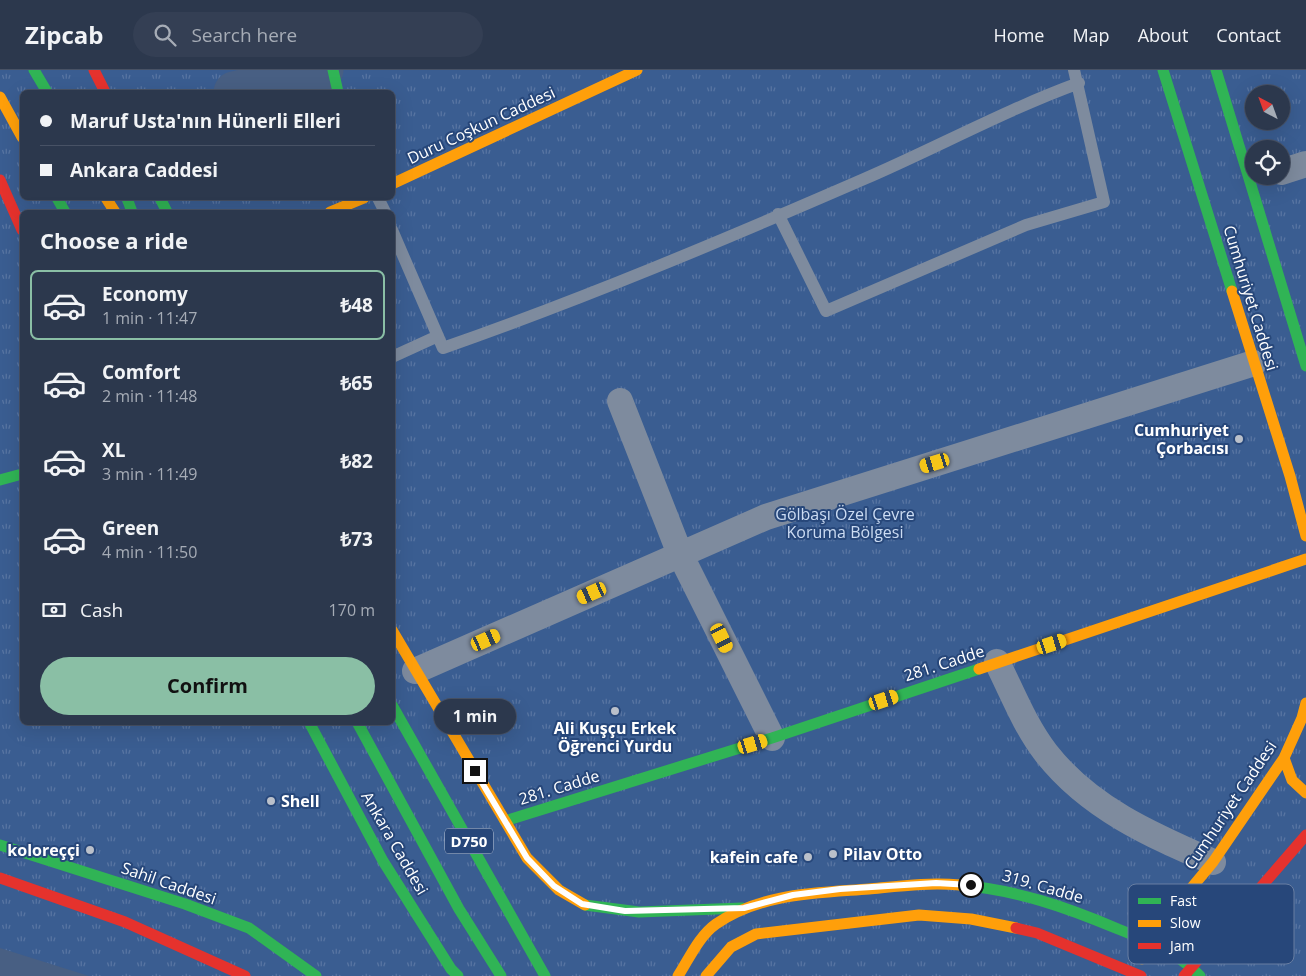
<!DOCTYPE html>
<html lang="en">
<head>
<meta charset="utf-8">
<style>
  :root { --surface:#2c384d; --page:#343f54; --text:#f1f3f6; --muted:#a6acb6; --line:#485265; --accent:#8abfa5 }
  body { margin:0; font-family:"Open Sans",sans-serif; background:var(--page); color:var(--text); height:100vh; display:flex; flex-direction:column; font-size:19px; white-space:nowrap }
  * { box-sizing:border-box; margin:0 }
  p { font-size:16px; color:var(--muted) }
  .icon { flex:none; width:28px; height:28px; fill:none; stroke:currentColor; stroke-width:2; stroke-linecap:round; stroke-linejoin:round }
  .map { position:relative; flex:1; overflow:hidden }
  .sheet { position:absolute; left:20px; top:140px; width:375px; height:515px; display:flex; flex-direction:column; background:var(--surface); border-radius:8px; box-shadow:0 5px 20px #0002,0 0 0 1px var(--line) }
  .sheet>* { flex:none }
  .top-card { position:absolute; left:20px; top:20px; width:375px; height:110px; border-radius:8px; box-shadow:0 5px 20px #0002,0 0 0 1px var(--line); display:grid; align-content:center; height:110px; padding:0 20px; background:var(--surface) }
  .needle { width:32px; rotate:319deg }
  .buttons { position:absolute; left:1245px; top:15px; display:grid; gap:10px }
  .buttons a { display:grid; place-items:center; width:45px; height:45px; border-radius:50%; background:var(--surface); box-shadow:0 5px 20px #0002,0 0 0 1px var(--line); font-size:25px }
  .end { position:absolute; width:22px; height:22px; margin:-11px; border:6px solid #fff; background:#111; box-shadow:0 0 0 2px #111 }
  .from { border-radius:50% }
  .bubble { position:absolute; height:35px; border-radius:18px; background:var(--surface); box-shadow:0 5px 20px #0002,0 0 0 1px var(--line); font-size:16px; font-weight:700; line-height:35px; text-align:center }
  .car { position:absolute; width:15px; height:30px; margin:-15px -8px; border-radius:6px; box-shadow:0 0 4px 1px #0007; background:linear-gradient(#f5c518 24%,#345 0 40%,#f5c518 0 76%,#345 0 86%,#f5c518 0) }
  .top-card b { display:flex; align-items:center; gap:18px; height:48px; font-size:19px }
  .top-card b+b { border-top:1px solid var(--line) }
  .top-card i { width:12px; height:12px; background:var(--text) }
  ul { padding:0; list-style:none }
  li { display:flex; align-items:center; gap:15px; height:70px; margin:0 10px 8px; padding:0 10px; border:2px solid transparent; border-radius:8px }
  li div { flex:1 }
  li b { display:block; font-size:19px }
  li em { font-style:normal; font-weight:700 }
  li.on { border-color:var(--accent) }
  li>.icon { width:45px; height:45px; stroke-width:1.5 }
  h2 { padding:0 20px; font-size:22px; line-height:60px }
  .pay { display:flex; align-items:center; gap:12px; height:55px; padding:0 20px; font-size:19px }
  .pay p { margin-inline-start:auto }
  .primary-button { display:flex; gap:10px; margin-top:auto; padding:10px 20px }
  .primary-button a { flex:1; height:58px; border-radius:30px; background:var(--accent); color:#111; font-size:20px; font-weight:700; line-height:58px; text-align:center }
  header { display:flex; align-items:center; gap:30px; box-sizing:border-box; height:70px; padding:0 25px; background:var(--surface); border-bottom:1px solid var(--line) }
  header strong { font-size:24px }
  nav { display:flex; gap:28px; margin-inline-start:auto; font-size:18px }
  .search { width:350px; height:45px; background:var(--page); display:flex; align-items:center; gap:12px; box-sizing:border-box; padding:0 18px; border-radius:28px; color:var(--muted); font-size:19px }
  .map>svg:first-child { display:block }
  .park { fill:url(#park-tufts); fill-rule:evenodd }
  .water { fill:#485f83 }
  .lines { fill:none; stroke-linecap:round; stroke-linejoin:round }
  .river { stroke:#485f83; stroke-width:41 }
  .lane { stroke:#7e8b9e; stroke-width:12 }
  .street { stroke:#7e8b9e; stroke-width:26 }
  .fast { stroke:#30b455; stroke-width:11 }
  .slow { stroke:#ff9f0a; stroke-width:11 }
  .jam { stroke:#e5322d; stroke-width:11 }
  .route { stroke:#fff; stroke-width:6 }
  .poi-dot { fill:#bac0ca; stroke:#27477a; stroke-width:2 }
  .labels { text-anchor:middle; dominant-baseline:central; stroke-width:4; stroke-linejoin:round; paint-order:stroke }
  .shield { fill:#27477a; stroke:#bec8d7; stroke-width:1 }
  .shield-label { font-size:15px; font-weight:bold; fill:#fff }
  .street-label { font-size:16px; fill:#fff; stroke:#27477a }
  .poi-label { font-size:16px; font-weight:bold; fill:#fff; stroke:#27477a; text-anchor:end }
  .park-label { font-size:16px; fill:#ccdcf3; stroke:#27477a }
  .key { fill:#27477a; stroke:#687ea2; stroke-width:1 }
  .key-label { font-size:14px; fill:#fff }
</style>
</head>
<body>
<header>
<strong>Zipcab</strong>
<div class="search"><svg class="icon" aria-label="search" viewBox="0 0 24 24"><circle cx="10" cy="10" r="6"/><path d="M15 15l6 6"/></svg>Search here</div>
<nav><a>Home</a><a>Map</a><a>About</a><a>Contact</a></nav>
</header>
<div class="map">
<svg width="1306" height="906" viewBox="0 0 1306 906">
  <defs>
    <pattern id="park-tufts" width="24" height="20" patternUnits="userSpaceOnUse" patternTransform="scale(1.25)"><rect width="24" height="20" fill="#3a5d91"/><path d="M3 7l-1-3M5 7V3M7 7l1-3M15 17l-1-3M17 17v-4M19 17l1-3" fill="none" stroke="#5875a2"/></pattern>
  </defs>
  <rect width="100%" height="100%" fill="#3a4b67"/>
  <path class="park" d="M0,0h1306v906h-1306zM22,22h370v106h-370zM1254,24h27v27h-27zM1254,79h27v27h-27zM22,142h370v510h-370z"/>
  <path class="water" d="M0,878l89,28h-89z"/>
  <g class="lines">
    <path class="river" d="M234,22l89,-22"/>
    <path class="lane" d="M378,128l7,14
      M778,144l48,97 200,-86 78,-23 -30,-132
      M392,160l51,118c143,-50 283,-109 421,-169 72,-31 141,-69 215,-96
      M392,287l46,-21"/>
    <path class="street" d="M1281,102l25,-8
      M620,331l60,153 92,184
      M997,592c15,30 28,64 49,91 43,55 105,82 167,109
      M415,601l351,-154 488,-154"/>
    <path class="fast" d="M34,0l13,22
      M333,0l5,22
      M1163,0l69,221
      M1216,0l90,296
      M57,128l8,14
      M127,128l5,14
      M160,128l7,14
      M0,410l22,-6
      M392,635l153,271
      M309,652l74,139 68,108 7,7
      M357,652l102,187 42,67
      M505,751l267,-83 207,-69
      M0,775l185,59 64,24 67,48
      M960,815c57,5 106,22 158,44 28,11 61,24 82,47
      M585,835l54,7 103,-4"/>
    <path class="slow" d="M0,27l22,40
      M392,114l245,-114
      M106,128l9,14
      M330,142l34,-14
      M1232,221l58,185 16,60
      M392,560l135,228 32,32 26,15
      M979,599l327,-110
      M1284,688l8,22 14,13
      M1142,889l27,-44 44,-53 71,-104 18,-40 4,-15
      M678,906c11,-17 21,-40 38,-52 45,-31 101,-31 153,-35 31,-3 61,-7 91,-4
      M706,906l25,-29 25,-13 163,-19 52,4 45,9"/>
    <path class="jam" d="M94,0l11,22
      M0,110l22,50
      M0,808l125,44 120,54
      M1016,858l21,5 104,43
      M1184,906l122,-141"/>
  </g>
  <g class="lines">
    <path class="route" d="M475,701l52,87 27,28 28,18 43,7 119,-3 49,-13 47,-6 96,-6 35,2"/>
  </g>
  <g class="poi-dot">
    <circle cx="1239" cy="369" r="5"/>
    <circle cx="615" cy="641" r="5"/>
    <circle cx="271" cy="731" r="5"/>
    <circle cx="90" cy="780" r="5"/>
    <circle cx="833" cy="784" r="5"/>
    <circle cx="808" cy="787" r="5"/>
  </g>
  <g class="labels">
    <rect class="shield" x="445" y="758.5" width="48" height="25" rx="4"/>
    <g class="shield-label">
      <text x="469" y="771">D750</text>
    </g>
    <g class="street-label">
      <text transform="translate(481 55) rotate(-25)">Duru Coşkun Caddesi</text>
      <text transform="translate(1251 228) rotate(73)">Cumhuriyet Caddesi</text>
      <text transform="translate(944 593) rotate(-18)">281. Cadde</text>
      <text transform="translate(559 717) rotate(-17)">281. Cadde</text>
      <text transform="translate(1230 735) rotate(-56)">Cumhuriyet Caddesi</text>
      <text transform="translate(395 773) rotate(60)">Ankara Caddesi</text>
      <text transform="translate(169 813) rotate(19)">Sahil Caddesi</text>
      <text transform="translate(1043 816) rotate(16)">319. Cadde</text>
    </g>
    <g class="poi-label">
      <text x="1229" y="360">Cumhuriyet<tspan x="1229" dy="18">Çorbacısı</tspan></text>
      <text x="615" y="658" text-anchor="middle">Ali Kuşçu Erkek<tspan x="615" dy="18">Öğrenci Yurdu</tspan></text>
      <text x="281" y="731" text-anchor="start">Shell</text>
      <text x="80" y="780">koloreççi</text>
      <text x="843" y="784" text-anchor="start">Pilav Otto</text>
      <text x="798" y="787">kafein cafe</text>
    </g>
    <g class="park-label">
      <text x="845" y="444">Gölbaşı Özel Çevre<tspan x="845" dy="18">Koruma Bölgesi</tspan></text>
    </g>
  </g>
  <rect x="1128" y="814" width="166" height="80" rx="8" class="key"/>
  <rect x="1138" y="828" width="23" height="6" fill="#30b455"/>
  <rect x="1138" y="850" width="23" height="7" fill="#ff9f0a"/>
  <rect x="1138" y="873" width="23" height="6" fill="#e5322d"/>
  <g class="key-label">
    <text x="1170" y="836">Fast</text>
    <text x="1170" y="858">Slow</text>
    <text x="1170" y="881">Jam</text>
  </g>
</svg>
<div class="buttons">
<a><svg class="needle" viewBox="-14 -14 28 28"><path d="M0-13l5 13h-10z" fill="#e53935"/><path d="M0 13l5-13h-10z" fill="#a6acb6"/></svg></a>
<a><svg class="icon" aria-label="locate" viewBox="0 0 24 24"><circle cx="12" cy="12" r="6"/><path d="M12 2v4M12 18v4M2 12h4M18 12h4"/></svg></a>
</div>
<i class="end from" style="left:971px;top:815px"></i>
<i class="end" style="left:475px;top:701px"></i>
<div class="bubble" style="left:434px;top:629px;width:82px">1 min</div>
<i class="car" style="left:935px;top:393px;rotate:253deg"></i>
<i class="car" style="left:592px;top:523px;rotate:246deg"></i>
<i class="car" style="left:722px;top:568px;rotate:154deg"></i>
<i class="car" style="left:486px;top:570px;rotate:66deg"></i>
<i class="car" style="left:1052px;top:574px;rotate:72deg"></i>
<i class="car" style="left:884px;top:630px;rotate:72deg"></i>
<i class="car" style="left:753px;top:674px;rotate:73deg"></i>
<div class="top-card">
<b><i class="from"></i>Maruf Usta'nın Hünerli Elleri</b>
<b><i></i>Ankara Caddesi</b>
</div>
<section class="sheet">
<h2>Choose a ride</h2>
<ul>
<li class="on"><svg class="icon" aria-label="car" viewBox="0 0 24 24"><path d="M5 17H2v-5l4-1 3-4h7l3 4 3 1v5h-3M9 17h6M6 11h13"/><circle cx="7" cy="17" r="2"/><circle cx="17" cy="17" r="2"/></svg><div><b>Economy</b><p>1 min · 11:47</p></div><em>₺48</em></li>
<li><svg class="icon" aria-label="car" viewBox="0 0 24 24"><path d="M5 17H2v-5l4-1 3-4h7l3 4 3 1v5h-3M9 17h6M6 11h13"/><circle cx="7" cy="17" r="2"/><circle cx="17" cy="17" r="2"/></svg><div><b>Comfort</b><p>2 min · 11:48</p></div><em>₺65</em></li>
<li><svg class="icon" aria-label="car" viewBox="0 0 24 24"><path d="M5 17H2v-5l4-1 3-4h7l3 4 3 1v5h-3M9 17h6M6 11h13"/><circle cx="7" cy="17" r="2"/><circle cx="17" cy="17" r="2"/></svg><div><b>XL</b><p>3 min · 11:49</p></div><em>₺82</em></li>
<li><svg class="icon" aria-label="car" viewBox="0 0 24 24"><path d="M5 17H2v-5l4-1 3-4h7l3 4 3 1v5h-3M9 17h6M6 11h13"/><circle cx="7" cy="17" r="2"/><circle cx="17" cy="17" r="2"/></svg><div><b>Green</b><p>4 min · 11:50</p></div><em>₺73</em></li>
</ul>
<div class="pay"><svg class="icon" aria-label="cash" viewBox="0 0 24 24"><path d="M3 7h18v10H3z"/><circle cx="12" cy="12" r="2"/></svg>Cash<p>170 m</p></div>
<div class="primary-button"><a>Confirm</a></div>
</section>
</div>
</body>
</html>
